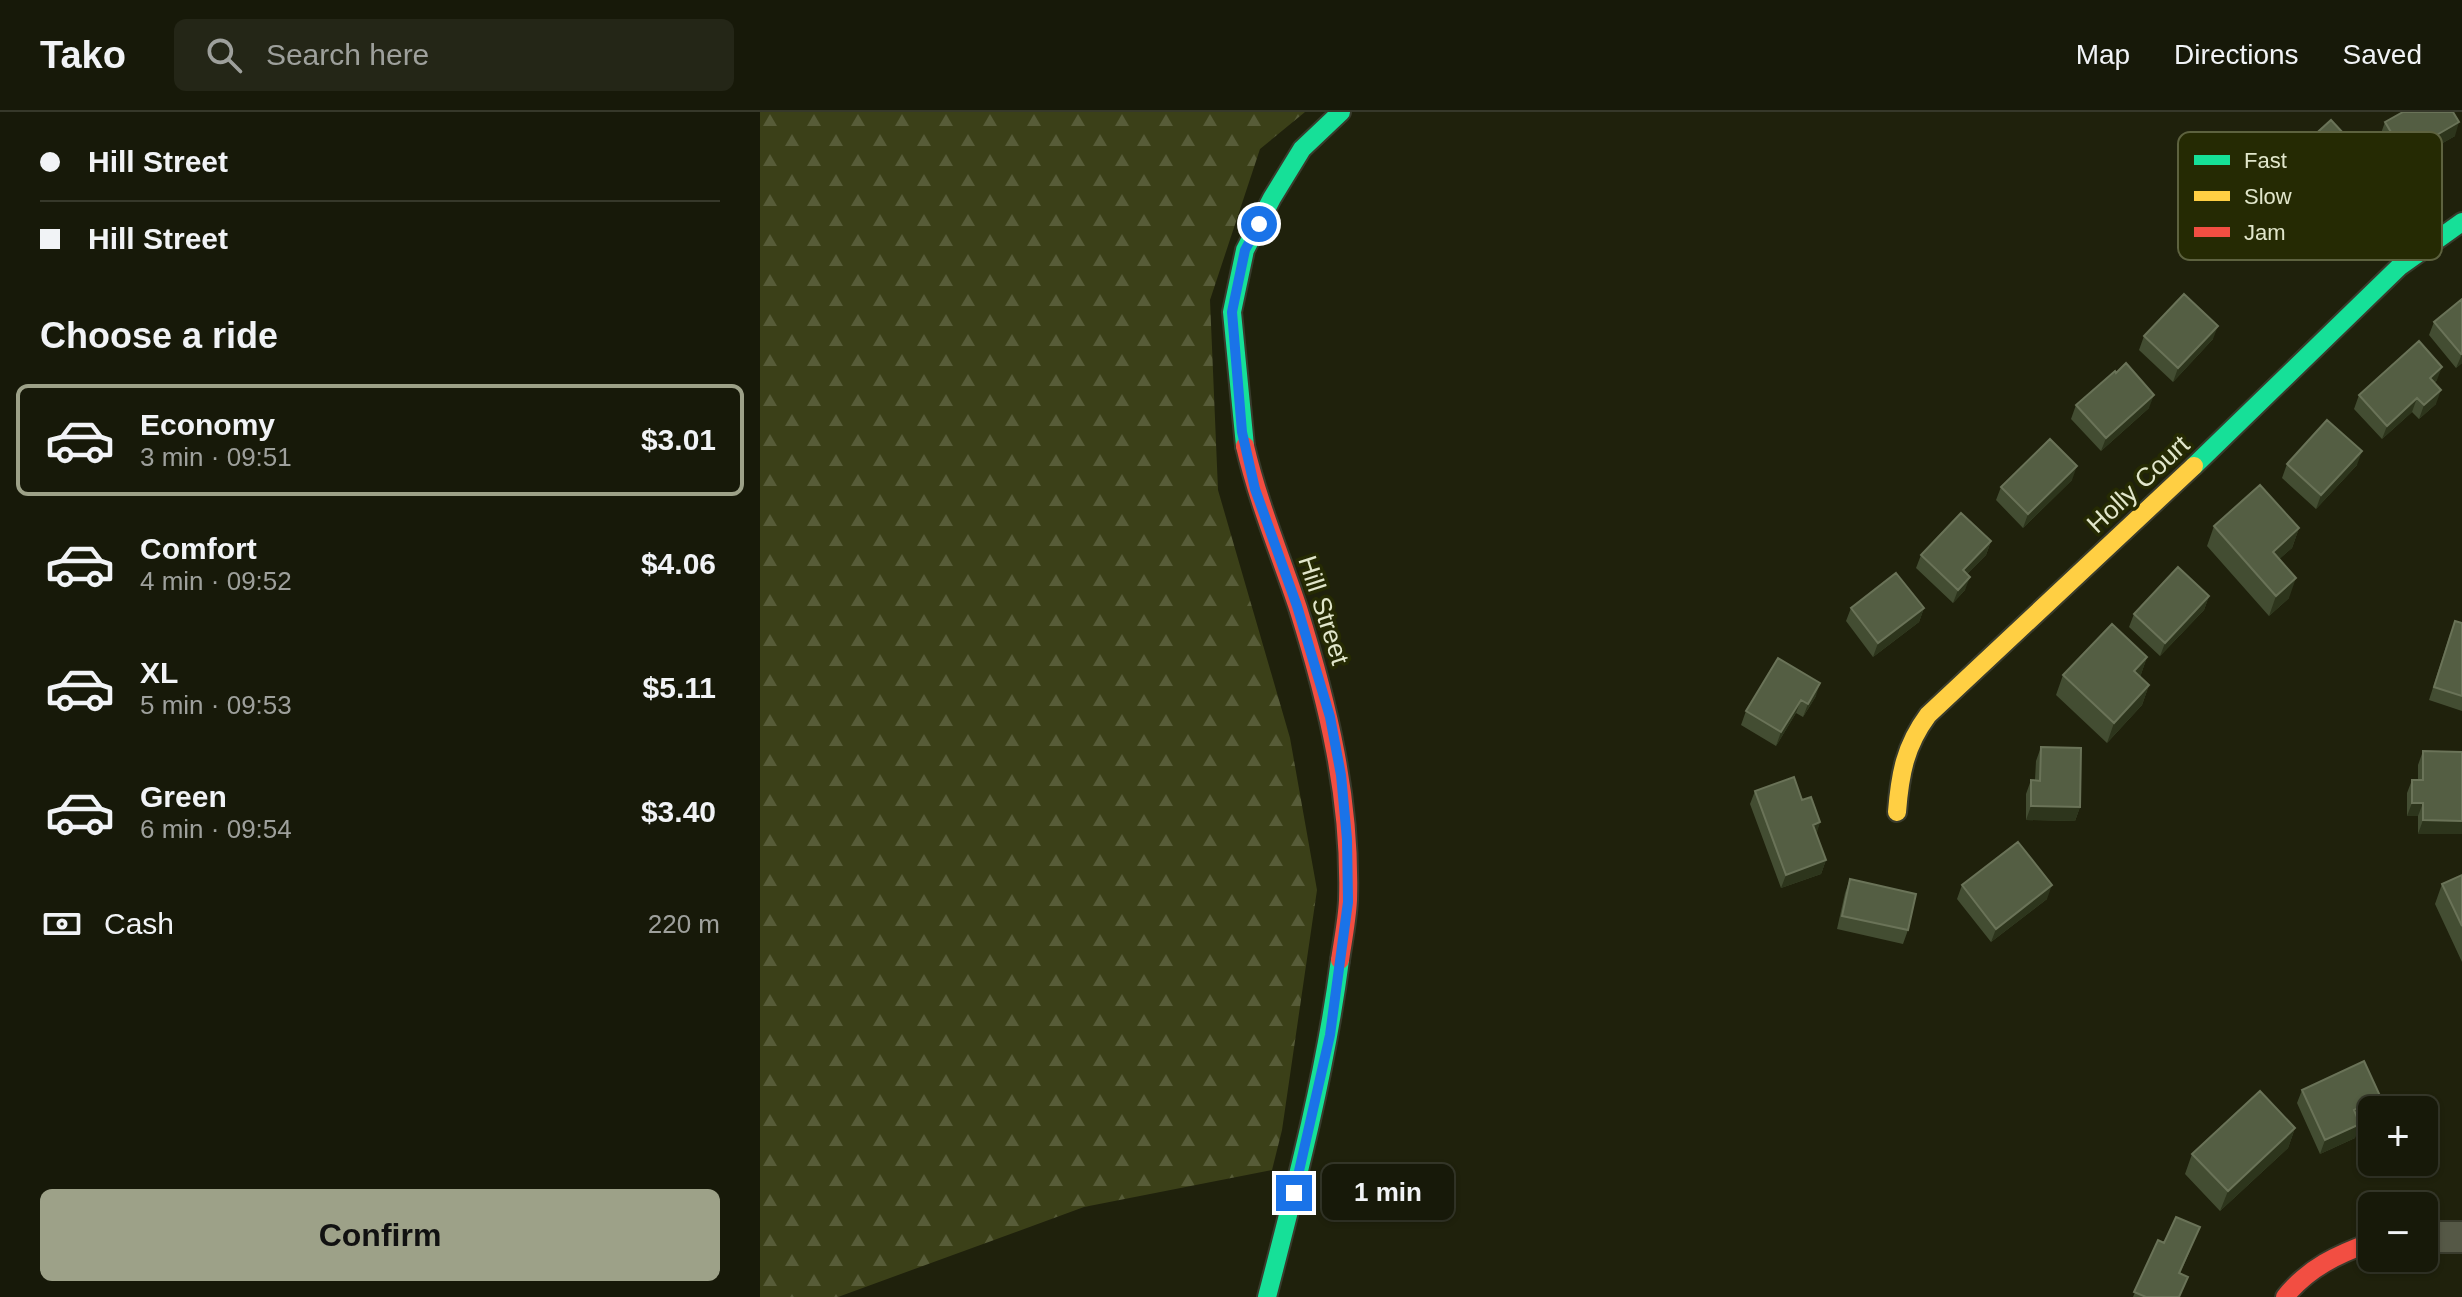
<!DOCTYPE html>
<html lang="en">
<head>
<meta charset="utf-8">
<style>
  :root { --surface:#171909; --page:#242617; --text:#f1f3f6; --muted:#9ea09c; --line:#36382a; --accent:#9da188 }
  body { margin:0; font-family:Helvetica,sans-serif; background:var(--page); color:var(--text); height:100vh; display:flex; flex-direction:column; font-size:30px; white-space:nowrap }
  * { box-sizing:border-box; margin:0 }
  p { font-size:26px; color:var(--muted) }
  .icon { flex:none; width:44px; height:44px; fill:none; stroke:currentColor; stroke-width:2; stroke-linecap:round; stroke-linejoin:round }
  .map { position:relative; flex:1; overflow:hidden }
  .sheet { display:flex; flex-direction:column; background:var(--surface); width:760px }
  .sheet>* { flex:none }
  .hud { display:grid; align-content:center; height:176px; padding:0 40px; background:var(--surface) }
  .tools { position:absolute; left:1598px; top:984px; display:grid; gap:16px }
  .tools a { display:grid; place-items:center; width:80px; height:80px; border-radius:12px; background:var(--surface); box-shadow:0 2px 6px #0004,0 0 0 2px var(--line); font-size:40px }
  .end { position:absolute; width:36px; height:36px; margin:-18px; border:10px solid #1a73e8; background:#fff; box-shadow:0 0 0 4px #fff }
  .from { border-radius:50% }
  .bubble { position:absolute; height:56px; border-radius:12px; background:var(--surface); box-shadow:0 2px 6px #0004,0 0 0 2px var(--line); font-size:26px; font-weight:600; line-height:56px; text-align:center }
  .hud b { display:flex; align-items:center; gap:28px; height:76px; font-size:30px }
  .hud b+b { border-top:2px solid var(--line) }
  .hud i { width:20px; height:20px; background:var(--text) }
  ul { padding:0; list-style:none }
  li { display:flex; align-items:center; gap:24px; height:112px; margin:0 16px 12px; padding:0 24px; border:4px solid transparent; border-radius:12px }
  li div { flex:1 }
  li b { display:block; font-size:30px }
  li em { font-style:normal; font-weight:600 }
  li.active { border-color:var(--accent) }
  li>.icon { width:72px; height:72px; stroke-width:1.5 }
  h2 { padding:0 40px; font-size:36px; line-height:96px }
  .pay { display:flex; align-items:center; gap:20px; height:88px; padding:0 40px; font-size:30px }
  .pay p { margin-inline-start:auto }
  .action { display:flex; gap:16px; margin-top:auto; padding:16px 40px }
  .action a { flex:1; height:92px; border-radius:12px; background:var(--accent); color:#111; font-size:32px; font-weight:600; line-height:92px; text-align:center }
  header { display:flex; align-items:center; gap:48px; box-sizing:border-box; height:112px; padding:0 40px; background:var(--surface); border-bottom:2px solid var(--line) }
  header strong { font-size:38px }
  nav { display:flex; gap:44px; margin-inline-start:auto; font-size:28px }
  .search { width:560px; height:72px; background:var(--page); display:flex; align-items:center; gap:20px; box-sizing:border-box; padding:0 28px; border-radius:12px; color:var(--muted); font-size:30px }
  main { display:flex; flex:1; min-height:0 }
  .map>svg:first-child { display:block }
  .forest { fill:url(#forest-firs) }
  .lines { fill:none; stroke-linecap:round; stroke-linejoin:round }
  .street-casing { stroke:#393b2c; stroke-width:34 }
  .fast-casing { stroke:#393b2c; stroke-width:22 }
  .slow-casing { stroke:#393b2c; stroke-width:22 }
  .jam-casing { stroke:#393b2c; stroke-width:22 }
  .street { stroke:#555846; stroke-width:30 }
  .fast { stroke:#16e098; stroke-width:18 }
  .slow { stroke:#ffcf43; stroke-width:18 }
  .jam { stroke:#f24e42; stroke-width:18 }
  .wall { fill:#434d32 }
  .shaded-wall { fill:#2d351c }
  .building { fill:#545e43; stroke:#6a7358; stroke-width:2 }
  .route { stroke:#1a73e8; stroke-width:10 }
  .labels { text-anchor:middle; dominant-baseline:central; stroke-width:7; stroke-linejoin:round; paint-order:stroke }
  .street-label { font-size:26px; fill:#e1e6cb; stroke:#252a03 }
  .key { fill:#252a03; stroke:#5d623f; stroke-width:2 }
  .key-label { font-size:22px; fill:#e1e6cb }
</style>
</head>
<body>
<header>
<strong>Tako</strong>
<div class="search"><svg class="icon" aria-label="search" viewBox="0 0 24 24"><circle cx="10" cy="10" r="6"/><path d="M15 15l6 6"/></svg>Search here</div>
<nav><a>Map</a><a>Directions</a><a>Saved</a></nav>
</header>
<main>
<section class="sheet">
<div class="hud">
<b><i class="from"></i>Hill Street</b>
<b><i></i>Hill Street</b>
</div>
<h2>Choose a ride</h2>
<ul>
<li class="active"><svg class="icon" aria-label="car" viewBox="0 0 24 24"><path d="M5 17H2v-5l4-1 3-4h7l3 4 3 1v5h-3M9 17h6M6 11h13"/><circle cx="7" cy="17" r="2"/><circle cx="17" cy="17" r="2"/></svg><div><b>Economy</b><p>3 min · 09:51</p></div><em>$3.01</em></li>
<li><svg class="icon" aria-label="car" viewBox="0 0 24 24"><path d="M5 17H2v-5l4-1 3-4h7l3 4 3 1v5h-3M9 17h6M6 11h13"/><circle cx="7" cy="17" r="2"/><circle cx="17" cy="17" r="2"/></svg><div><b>Comfort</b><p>4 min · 09:52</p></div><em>$4.06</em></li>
<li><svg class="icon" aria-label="car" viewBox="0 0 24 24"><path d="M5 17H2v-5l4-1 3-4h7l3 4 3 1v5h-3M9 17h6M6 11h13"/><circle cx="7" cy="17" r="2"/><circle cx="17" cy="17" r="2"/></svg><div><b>XL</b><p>5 min · 09:53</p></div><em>$5.11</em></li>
<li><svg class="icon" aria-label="car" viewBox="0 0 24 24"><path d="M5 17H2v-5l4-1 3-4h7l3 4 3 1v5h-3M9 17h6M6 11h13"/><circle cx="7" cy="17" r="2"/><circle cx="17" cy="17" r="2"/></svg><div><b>Green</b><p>6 min · 09:54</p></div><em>$3.40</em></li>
</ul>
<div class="pay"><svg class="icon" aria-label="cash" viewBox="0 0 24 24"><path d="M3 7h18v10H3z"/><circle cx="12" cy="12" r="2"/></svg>Cash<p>220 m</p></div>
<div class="action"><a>Confirm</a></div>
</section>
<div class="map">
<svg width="1702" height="1185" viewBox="0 0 1702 1185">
  <defs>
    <pattern id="forest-firs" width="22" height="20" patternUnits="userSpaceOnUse" patternTransform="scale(2)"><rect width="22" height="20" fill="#3b4018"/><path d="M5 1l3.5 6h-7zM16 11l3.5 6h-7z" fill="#575c38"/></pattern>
  </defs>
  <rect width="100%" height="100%" fill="#1f210c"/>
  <path class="forest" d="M0,0h545l-45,37 -50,151 8,190 72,248 27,152 -35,240 -10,40 -188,37 -246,90h-78z"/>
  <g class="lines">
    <g class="street-casing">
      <path id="street" d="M1664,1125h38"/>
    </g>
    <g class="fast-casing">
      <path id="fast" d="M485,334l-13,-134 13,-62 27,-52 30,-49 39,-37
        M1434,354l205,-199 63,-45
        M507,1185c29,-112 58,-222 73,-337"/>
    </g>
    <g class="slow-casing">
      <path id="slow" d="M1137,700c3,-38 8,-66 31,-97l266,-249"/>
    </g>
    <g class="jam-casing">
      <path id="jam" d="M485,334c13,56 35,108 53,162 30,96 53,191 50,292 -1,20 -5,40 -8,60
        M1525,1185c23,-29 53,-43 87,-55"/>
    </g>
    <use href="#street" class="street"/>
    <use href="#fast" class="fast"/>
    <use href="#slow" class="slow"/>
    <use href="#jam" class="jam"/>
  </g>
  <path class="wall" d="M1571,8l46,77 -27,24 -23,-25 -27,25 -30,-33 7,-19z
    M1625,10l70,14 -56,32 -19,-32z
    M1702,187v64l-6,5 -27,-33 5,-13z
    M1384,224l69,3 -40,43 -34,-32z
    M1677,268l-3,3 2,21 -17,15 -7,-7 -30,27 -28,-30 5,-14z
    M1316,293l73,3 -48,43 -30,-32z
    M1527,352l70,1 -41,44 -34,-31z
    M1312,368l-49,48 -27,-28 5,-13z
    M1454,414l85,2 -7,20 -13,11 10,39 -20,18 -62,-70z
    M1231,429l-5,14 -19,19 -2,16 -12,13 -37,-35 5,-13z
    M1449,484l-5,14 -44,46 -31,-29 5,-13z
    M1091,496h73l-5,14 -46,35 -27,-36z
    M1702,511v88l-33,-11 21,-66z
    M1387,545l-7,20 9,8 -7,20 -35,38 -51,-48 7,-20z
    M1056,584l-13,21 -7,-4 -20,33 -35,-21 5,-14z
    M1281,635l39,60 -5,14 -49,-1v-26l5,-14h4l1,-19z
    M1663,639l39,1 -44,82v-18h-11v-23l5,-13h6v-15z
    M995,679l47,9 18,22 -4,11 10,27 -5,14 -40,14 -31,-84z
    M1702,763v87l-27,-58 7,-20z
    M1090,767l58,51 -5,14 -66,-15 8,-36z
    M1202,773l85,14 -56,43 -34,-43z
    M1542,978l79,8 -4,12h-5v3l-14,7 -3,18 -35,16 -23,-51z
    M1535,1016l-7,20 -68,63 -35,-37 7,-20z
    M1440,1115l-20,47v23h-47l25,-57 6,3z"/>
  <path class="shaded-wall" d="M1699,10l-4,14 -56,32 5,-14z
    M1574,65l-7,19 -27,25 7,-19z
    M1624,65l-7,20 -27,24 8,-19z
    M1458,214l-5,13 -40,43 5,-14z
    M1702,242v9l-6,5z
    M1682,255l-5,13 -12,11 5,-13z
    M1681,278l-5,14 -17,15 5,-14z
    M1394,283l-5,13 -48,43 5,-13z
    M1657,286l-5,14 -30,27 5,-13z
    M1602,339l-5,14 -41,44 5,-14z
    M1317,354l-5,14 -49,48 5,-14z
    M1539,416l-7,20 -27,24 8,-20z
    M1231,429l-5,14 -28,28 5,-13z
    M1210,465l-5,13 -12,13 5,-13z
    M1536,466l-7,20 -20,18 7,-20z
    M1449,484l-5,14 -44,46 5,-13z
    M1164,496l-5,14 -46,35 5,-14z
    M1387,545l-7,20 -6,-6z
    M1060,571l-4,13 -13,21 5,-13z
    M1389,573l-7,20 -35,38 7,-20z
    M1041,588l-5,13 -20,33 5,-14z
    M1652,691h11l-5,13h-11z
    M1271,694l49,1 -5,14 -49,-1z
    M1663,708l39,1v13h-44z
    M1060,710l-4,14 -3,-11z
    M1066,748l-5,14 -40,14 5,-13z
    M1292,773l-5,14 -56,43 5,-13z
    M1621,986l-4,12h-5v3l-23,11 5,-14z
    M1600,1012l-5,14 -35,16 5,-14z
    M1535,1016l-7,20 -68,63 8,-20z"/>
  <path class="building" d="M1643,0h50l6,10 -55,32 -19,-32z
    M1571,8l53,57 -26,25 -24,-25 -27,25 -30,-33z
    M1424,182l34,32 -40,42 -34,-32z
    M1702,187v55h-1l-27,-32z
    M1659,229l23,26 -12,11 11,12 -17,15 -7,-7 -30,28 -28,-31z
    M1366,251l28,32 -48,43 -30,-33 39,-34 1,2z
    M1567,308l35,31 -41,44 -34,-31z
    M1290,327l27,27 -49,48 -27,-27z
    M1500,373l39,43 -26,24 23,26 -20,18 -62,-70z
    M1201,401l30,28 -28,29 7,7 -12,13 -37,-35z
    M1418,455l31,29 -44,47 -31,-29z
    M1136,461l28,35 -46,35 -27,-35z
    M1695,509l7,2v73l-28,-9z
    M1352,512l35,33 -13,14 15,14 -35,38 -51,-48z
    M1018,546l42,25 -12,21 -7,-4 -20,32 -35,-21z
    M1281,635l40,1 -1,59 -49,-1v-26l9,1z
    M1663,639l39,1v69l-39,-1v-17h-11v-23h11z
    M1034,665l8,23 9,-3 9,25 -7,3 13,35 -40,15 -31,-84z
    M1258,730l34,43 -56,44 -34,-44z
    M1702,763v51l-20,-42z
    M1090,767l66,15 -8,36 -66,-14z
    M1604,949l17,37 -27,12 6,14 -35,16 -23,-50z
    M1500,979l35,37 -67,63 -36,-37z
    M1416,1105l24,10 -21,46 9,4 -9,20h-33l-12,-5 24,-52 6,3z"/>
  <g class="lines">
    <path class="route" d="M499,112l-14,26 -13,62 10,120 13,57 42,117 33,111 11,58 6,64 1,63 -18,133 -36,158"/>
  </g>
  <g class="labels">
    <g class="street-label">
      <text transform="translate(1378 372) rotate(-43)">Holly Court</text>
      <text transform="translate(564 498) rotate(72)">Hill Street</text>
    </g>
  </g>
  <rect x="1418" y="20" width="264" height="128" rx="12" class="key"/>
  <rect x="1434" y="43" width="36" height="10" fill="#16e098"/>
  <rect x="1434" y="79" width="36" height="10" fill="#ffcf43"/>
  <rect x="1434" y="115" width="36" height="10" fill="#f24e42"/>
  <g class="key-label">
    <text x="1484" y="56">Fast</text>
    <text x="1484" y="92">Slow</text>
    <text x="1484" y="128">Jam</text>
  </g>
</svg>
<div class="tools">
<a>+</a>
<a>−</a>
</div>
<i class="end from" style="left:499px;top:112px"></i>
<i class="end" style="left:534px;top:1081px"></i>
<div class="bubble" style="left:562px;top:1052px;width:132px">1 min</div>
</div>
</main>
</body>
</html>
